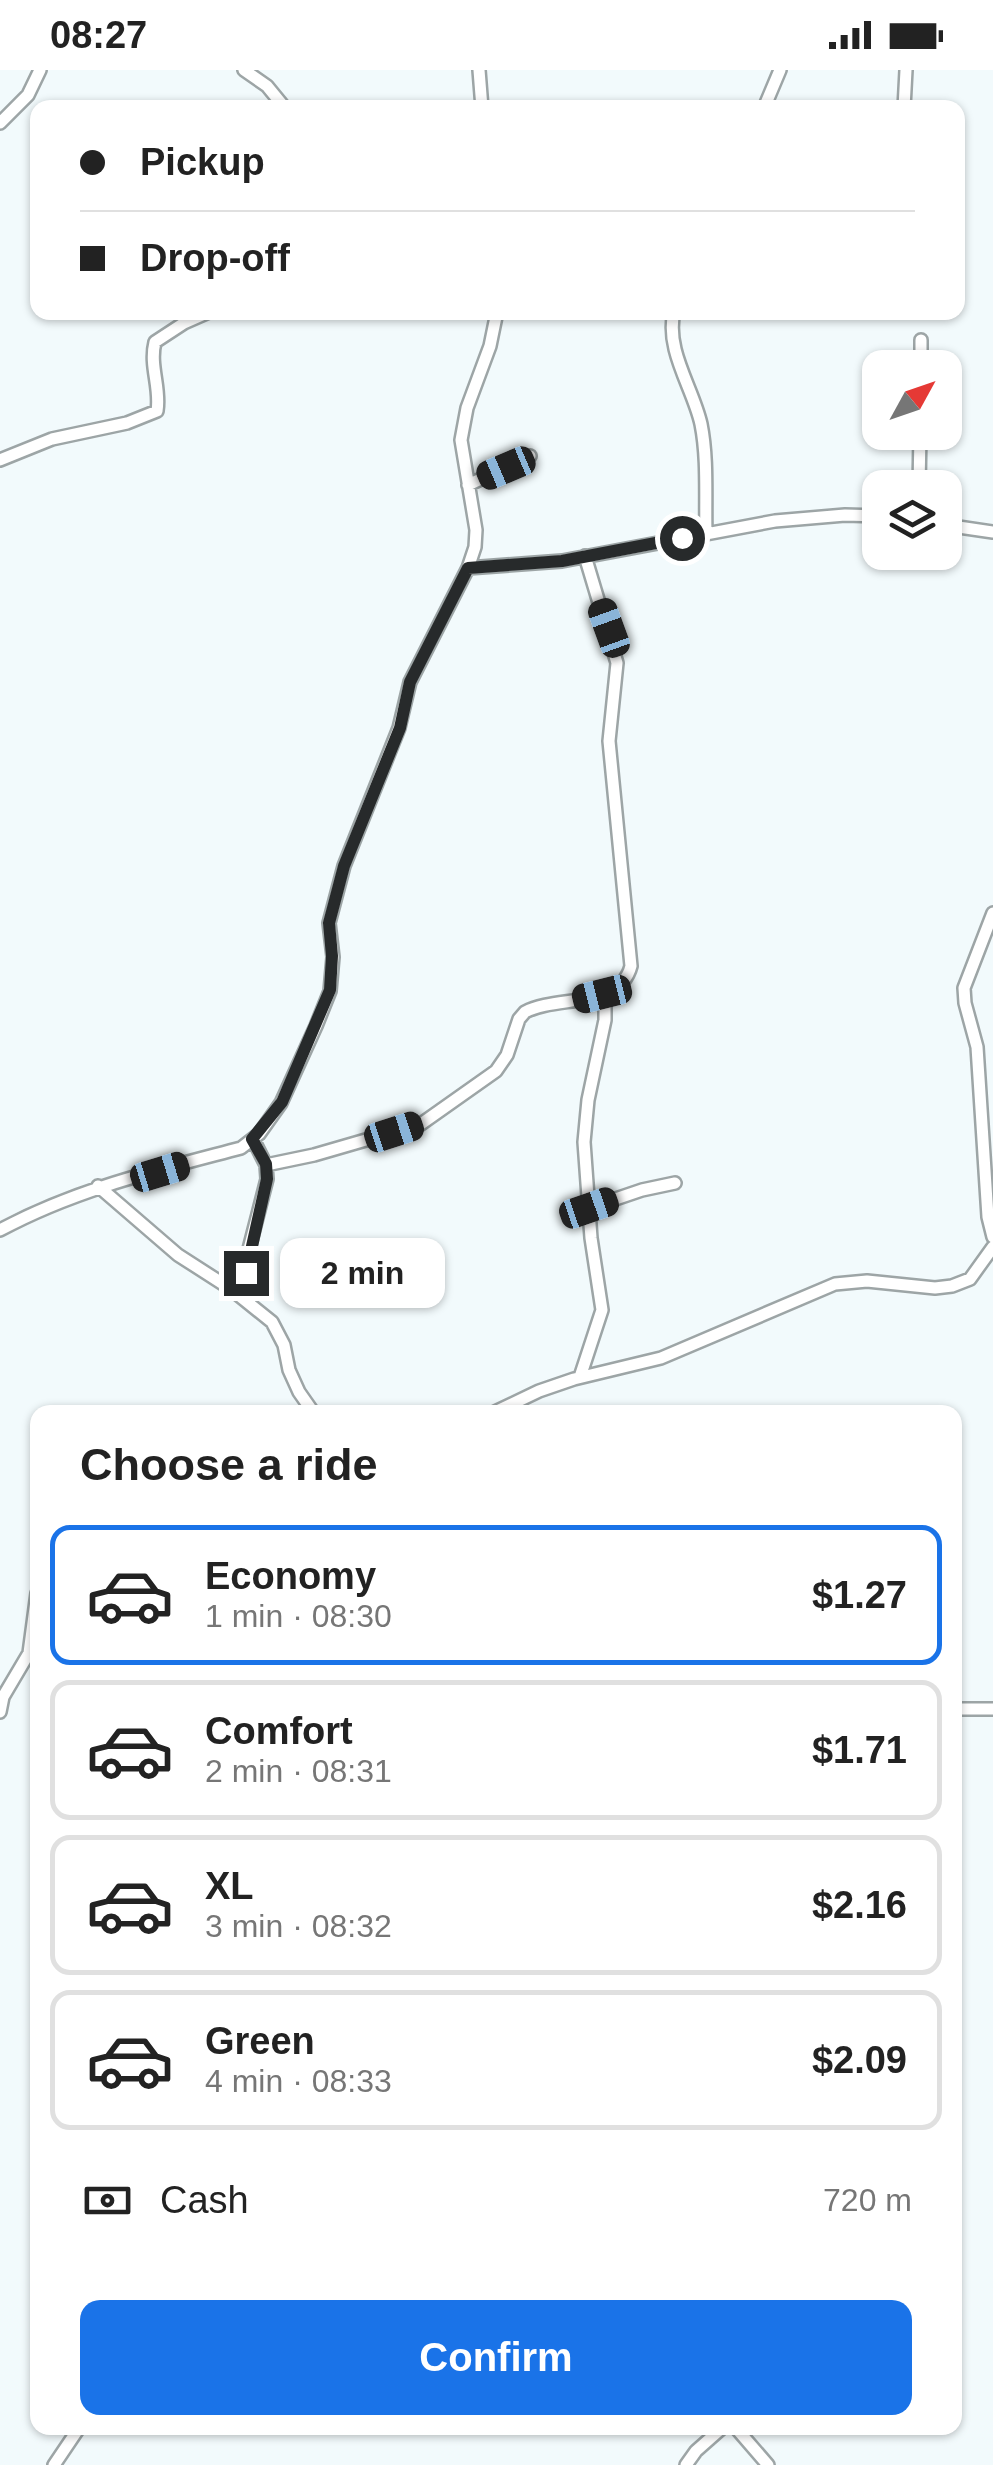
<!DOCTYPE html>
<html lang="en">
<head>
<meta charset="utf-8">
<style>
  :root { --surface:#fff; --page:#f6f6f6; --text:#222; --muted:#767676; --line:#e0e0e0; --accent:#1a73e8 }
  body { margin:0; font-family:Arial,sans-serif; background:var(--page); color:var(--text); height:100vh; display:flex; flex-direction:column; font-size:38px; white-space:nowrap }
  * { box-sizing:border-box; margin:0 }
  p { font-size:32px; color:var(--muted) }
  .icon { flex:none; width:55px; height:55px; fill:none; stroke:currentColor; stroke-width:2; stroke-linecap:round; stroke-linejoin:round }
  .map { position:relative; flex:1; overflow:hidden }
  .panel { position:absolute; left:30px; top:1335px; width:932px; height:1030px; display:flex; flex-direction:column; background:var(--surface); border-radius:20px; box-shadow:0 2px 8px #0004 }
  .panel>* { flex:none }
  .hud { position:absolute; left:30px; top:30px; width:935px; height:220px; border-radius:20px; box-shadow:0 2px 8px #0004; display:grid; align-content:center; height:220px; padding:0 50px; background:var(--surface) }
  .needle { width:65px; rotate:50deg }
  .fabs { position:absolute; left:862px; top:280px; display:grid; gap:20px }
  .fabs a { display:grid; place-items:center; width:100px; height:100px; border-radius:20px; background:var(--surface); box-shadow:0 2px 8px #0004; font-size:50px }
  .end { position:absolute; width:45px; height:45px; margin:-22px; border:12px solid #272a2b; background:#fff; box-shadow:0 0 0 5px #fff }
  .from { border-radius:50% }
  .bubble { position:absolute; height:70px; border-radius:20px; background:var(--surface); box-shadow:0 2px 8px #0004; font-size:32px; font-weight:800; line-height:70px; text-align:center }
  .car { position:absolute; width:30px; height:60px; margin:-30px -15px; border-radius:12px; box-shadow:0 0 8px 2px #0007; background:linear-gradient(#222 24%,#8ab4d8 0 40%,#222 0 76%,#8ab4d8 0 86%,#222 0) }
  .hud b { display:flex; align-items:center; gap:35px; height:95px; font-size:38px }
  .hud b+b { border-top:2px solid var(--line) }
  .hud i { width:25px; height:25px; background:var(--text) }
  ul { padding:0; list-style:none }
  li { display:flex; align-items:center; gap:30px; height:140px; margin:0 20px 15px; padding:0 30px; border:5px solid var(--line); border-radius:20px }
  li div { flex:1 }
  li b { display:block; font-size:38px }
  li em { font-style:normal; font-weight:800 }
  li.current { border-color:var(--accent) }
  li>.icon { width:90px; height:90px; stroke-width:1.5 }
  h2 { padding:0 50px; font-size:45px; line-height:120px }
  .pay { display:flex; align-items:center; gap:25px; height:110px; padding:0 50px; font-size:38px }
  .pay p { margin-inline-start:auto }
  .action { display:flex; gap:20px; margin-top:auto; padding:20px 50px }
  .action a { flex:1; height:115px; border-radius:20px; background:var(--accent); color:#fff; font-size:40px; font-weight:800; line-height:115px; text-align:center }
  .status { display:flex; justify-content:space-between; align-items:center; height:70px; padding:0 50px; background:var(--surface); direction:ltr }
  .status svg { height:28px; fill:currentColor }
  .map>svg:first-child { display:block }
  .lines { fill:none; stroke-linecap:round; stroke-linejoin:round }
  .minor-casing { stroke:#9da5a6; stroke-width:16 }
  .minor { stroke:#fff; stroke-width:11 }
  .route { stroke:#272a2b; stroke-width:12 }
</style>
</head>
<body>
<div class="status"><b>08:27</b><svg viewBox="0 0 49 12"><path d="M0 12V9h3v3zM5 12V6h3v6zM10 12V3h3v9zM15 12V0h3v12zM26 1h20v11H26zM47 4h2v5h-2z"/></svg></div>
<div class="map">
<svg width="993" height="2395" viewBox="0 0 993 2395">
  <rect width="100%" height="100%" fill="#f2fafc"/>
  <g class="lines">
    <g class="minor-casing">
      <path id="minor" d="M244,0l23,16 18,22
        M479,0l3,38
        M764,38l16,-38
        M904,38l2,-38
        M0,53l28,-28 12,-25
        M674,242c-9,38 19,76 27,112 7,35 4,74 5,110
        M921,298v-28
        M0,390l52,-21 75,-16 30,-12c4,-23 -8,-45 -2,-69l29,-19 25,-11
        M468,415l62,-29
        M919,418l1,-56
        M945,455l48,7
        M468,498l94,-7 213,-40 70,-6 35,1
        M993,843l-29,75 1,15 12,44 11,170 5,20
        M266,1095l48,-10 107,-31 75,-53 11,-16 12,-36 6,-7c32,-17 95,-3 106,-46l-22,-225 8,-78 -32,-107
        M98,1116l80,69 53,34 41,33 12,23 5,25 10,22 14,20
        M589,1138l53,-18 33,-7
        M0,1160c76,-41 158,-60 241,-82l18,-14 22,-31 35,-77 14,-35 3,-34 -4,-34 15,-57 55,-138 11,-46 58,-114 7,-21 1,-17 -15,-90 6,-32 23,-62 7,-34
        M242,1227l7,-48 18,-70 -1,-14 -13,-26
        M580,1307l22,-67 -11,-72 -7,-96 4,-42 17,-80v-27
        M495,1342l44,-21 35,-12 87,-21 174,-74 32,-3 68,7 17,-2 18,-7 23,-32
        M955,1639h38
        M0,1642l3,-15 26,-44 8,-60
        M736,2358l32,37
        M54,2395l25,-37
        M686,2395l10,-14 26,-23"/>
    </g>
    <use href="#minor" class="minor"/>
  </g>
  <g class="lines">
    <path class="route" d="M246,1203l21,-94 -1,-15 -14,-25 30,-37 48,-112 2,-34 -3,-33 15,-57 56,-138 10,-46 58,-114 94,-7 120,-23"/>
  </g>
</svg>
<div class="fabs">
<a><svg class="needle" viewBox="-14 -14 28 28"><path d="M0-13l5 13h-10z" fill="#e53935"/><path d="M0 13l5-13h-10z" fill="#767676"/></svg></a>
<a><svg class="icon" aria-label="layers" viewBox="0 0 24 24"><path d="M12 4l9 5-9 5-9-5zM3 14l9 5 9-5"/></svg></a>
</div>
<i class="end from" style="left:682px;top:468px"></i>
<i class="end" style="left:246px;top:1203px"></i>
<div class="bubble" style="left:280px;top:1168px;width:165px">2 min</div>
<i class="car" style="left:506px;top:398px;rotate:247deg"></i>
<i class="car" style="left:609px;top:558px;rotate:340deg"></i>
<i class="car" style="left:602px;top:924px;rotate:256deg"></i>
<i class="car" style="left:394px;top:1062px;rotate:72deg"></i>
<i class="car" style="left:160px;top:1102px;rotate:73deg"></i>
<i class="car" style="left:589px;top:1138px;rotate:71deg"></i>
<div class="hud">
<b><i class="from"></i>Pickup</b>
<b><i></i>Drop-off</b>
</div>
<section class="panel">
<h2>Choose a ride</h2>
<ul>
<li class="current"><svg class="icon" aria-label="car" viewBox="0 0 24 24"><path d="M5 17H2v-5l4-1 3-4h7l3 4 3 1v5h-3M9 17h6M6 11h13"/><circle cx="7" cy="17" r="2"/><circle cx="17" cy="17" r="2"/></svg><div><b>Economy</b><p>1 min · 08:30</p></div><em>$1.27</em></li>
<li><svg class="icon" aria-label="car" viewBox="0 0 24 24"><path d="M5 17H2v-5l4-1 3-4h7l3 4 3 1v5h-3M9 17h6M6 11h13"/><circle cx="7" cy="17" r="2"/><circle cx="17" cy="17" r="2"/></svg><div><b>Comfort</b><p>2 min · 08:31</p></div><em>$1.71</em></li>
<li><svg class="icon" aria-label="car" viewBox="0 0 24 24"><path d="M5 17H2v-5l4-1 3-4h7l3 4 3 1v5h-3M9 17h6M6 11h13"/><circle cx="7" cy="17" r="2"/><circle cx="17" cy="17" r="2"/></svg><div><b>XL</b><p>3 min · 08:32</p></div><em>$2.16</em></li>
<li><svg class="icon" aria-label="car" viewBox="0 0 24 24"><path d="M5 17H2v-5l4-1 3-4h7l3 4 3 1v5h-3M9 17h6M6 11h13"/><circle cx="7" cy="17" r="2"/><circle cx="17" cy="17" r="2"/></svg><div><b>Green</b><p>4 min · 08:33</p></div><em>$2.09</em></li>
</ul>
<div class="pay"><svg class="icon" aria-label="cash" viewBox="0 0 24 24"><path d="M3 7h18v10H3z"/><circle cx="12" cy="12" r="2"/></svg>Cash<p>720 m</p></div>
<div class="action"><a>Confirm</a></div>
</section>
</div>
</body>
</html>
